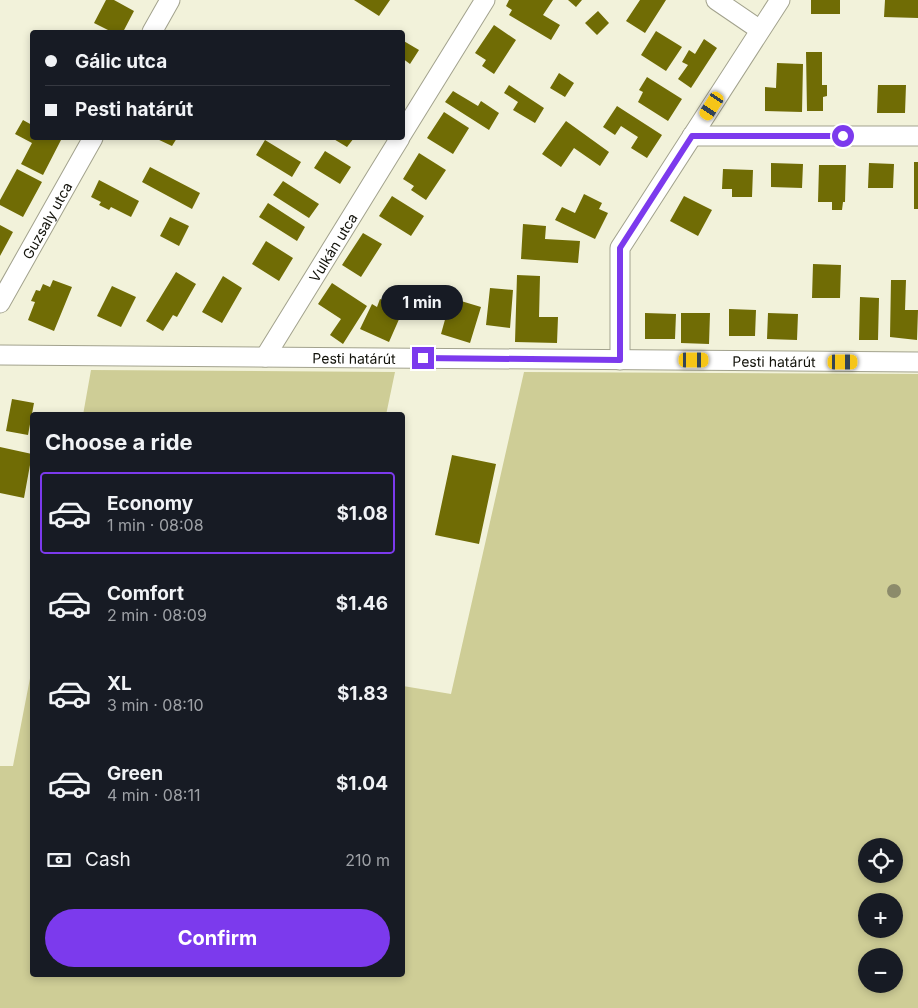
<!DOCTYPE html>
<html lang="en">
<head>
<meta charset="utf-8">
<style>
  :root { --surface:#171b24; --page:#20242c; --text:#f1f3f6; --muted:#9ea1a6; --line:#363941; --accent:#7c3aed }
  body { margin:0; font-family:Inter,sans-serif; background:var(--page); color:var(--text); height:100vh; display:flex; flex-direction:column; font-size:19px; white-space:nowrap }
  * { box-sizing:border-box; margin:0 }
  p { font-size:16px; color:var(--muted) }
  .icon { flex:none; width:28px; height:28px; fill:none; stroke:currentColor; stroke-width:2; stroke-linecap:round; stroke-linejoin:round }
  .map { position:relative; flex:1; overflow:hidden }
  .drawer { position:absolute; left:30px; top:412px; width:375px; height:565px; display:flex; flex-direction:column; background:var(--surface); border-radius:5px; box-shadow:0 2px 8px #0003 }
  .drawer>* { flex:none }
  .guide { position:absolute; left:30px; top:30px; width:375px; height:110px; border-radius:5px; box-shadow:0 2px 8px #0003; display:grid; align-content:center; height:110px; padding:0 15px; background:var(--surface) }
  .controls { position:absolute; left:858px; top:838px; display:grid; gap:10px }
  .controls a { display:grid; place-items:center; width:45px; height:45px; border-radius:50%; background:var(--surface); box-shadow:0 2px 8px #0003; font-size:25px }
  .end { position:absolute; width:22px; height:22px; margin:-11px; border:6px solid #7c3aed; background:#fff; box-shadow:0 0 0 2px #fff }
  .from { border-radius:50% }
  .bubble { position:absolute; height:35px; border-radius:18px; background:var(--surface); box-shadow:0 2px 8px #0003; font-size:16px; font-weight:700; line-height:35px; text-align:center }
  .car { position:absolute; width:15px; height:30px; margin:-15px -8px; border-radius:6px; box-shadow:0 0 4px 1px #0007; background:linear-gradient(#f5c518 24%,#345 0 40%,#f5c518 0 76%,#345 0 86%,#f5c518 0) }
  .guide b { display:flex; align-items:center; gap:18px; height:48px; font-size:19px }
  .guide b+b { border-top:1px solid var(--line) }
  .guide i { width:12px; height:12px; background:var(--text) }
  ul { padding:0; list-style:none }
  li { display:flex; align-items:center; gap:15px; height:82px; margin:0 10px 8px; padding:0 5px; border:2px solid transparent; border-radius:5px }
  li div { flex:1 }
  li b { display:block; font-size:19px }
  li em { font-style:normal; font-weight:700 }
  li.current { border-color:var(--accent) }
  li>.icon { width:45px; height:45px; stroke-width:1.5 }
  h2 { padding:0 15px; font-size:22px; line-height:60px }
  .pay { display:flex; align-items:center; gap:12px; height:55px; padding:0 15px; font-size:19px }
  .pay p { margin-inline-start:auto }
  .cta { display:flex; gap:10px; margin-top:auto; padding:10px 15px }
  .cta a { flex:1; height:58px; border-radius:30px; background:var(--accent); color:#fff; font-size:20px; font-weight:700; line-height:58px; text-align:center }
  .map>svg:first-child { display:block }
  .green { fill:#cecd96; fill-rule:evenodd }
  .building { fill:#706c05 }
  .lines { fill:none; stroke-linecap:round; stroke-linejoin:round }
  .minor-casing { stroke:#a2a28d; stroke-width:21 }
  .minor { stroke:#fff; stroke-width:19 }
  .tree { fill:#8c8b6b }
  .route { stroke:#7c3aed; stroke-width:6 }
  .labels { text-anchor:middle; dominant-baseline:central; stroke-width:4.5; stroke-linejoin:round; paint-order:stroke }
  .street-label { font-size:14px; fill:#12120a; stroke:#ffffec }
</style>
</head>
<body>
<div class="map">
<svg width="918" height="1008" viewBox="0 0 918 1008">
  <rect width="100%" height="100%" fill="#f2f2da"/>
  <path class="green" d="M91,370l304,2 -9,43h-303z
    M524,372l394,2v634h-918v-242h13l19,-98v307h370l1,-289 48,8zM894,846v28h-28v-28zM894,901v28h-28v-28zM894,956v28h-28v-28z"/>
  <path class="building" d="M106,0h8l20,11 -11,21h-11l-18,-9z
    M354,0h36l-11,16z
    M509,0h44l-10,15 17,10 -9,15 -42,-25 3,-5 -6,-4z
    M568,0h14l-6,7z
    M640,0h26l-21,33 -19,-12z
    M811,0h29v14h-29z
    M885,0h33v18l-34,-1z
    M598,11l11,12 -12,12 -12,-12z
    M494,25l22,15 -22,34 -12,-8 4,-6 -11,-7z
    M656,31l26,16 -16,24 -25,-16z
    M704,39l13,9 -26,40 -13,-9 10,-14 -6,-3 7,-12 6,4z
    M402,40l17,10 -9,14 -8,-6z
    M806,52h16v33h5v11l-4,1v14h-16z
    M777,63l26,1 -1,48 -37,-1v-24l11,1z
    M559,73l15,10 -9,14 -15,-9z
    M647,77l35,22 -14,22 -30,-19 5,-10 -4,-2z
    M509,85l35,23 -9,15 -22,-13 5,-8 -14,-9z
    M878,85h28l-1,28h-28z
    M453,91l25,15 3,-5 18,12 -10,17 -44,-28z
    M617,106l45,29 -15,23 -16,-10 7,-11 -17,-11 -6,9 -12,-8z
    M444,112l25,16 -16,26 -26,-16z
    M23,120l9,5v13h25l4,2 -18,35 -22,-11 11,-21 -17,-9z
    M566,121l43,31 -9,14 -26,-18 -13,19 -19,-13z
    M155,138h22l-5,8z
    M332,138h22l-7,9z
    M265,140l36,22 -9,15 -36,-22z
    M325,151l26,16 -11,17 -26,-16z
    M419,153l27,17 -20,30 -15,-10 3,-4 -11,-7z
    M914,162h4v47h-4z
    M771,163l32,1 -1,24 -31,-1z
    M869,163l25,1 -1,24h-25z
    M819,165h27l-1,37h-2l-1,8h-10v-8h-14z
    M150,167l50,26 -8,16 -50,-27z
    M17,169l25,13 -19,35 -23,-12v-5z
    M723,169l30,1 -1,27h-20v-8h-10z
    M99,180l40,21 -8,16 -20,-10 -2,3 -10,-5 2,-3 -10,-5z
    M283,181l36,23 -10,14 -36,-23z
    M584,194l18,9 -3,6 9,4 -13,26 -40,-19 7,-13 13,6z
    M392,196l32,20 -13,20 -32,-20z
    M684,196l28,14 -14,26 -28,-15z
    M268,203l37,24 -8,14 -38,-24z
    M170,217l19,9 -10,20 -19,-10z
    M523,224l23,2 -1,13 35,2 -2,22 -57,-4z
    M0,225l13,7 -13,24z
    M363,233l19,11 -21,33 -19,-12z
    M266,241l27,17 -14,23 -27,-17z
    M813,264l28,1 -1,33h-28z
    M176,272l20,12 -19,33 -4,-2 -10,16 -17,-10z
    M517,275l23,1 -1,41h19l-1,26 -42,-1z
    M223,276l19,12 -20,35 -20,-11z
    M53,280l19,7 -18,44 -26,-11 7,-18 -4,-1 5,-11 4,1 3,-7 7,3z
    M891,280h15l-1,30h13l-1,30 -27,-3z
    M332,283l35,23 -24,38 -13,-9 11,-16 -23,-15z
    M112,286l24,11 -15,30 -24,-11z
    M490,288l23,2 -3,38 -24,-3z
    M860,297l19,1 -1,42h-19z
    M451,298l30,9 -11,36 -29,-9z
    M380,299l15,6 -4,8 9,4 -11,25 -29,-13 12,-25 5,3z
    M729,309l27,1 -1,26h-26z
    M645,313l31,1 -1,25h-30z
    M681,313h29l-1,31 -28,-1z
    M768,313l30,1 -1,26 -30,-1z
    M12,399l22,4 -6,32 -22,-4z
    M0,447l32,7 -8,44 -24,-5z
    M452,455l44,9 -17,80 -44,-9z"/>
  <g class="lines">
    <g class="minor-casing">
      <g id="minor">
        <path d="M716,0l44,30"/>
        <path d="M152,32l18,-32"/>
        <path d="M402,134l83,-134"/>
        <path d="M692,136h226"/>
        <path id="s1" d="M0,303l93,-165"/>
        <path id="s2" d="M0,355l918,7"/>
        <path id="s3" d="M265,357l135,-219"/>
        <path d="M620,360v-112l160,-248"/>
      </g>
    </g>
    <use href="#minor" class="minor"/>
  </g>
  <circle class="tree" cx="894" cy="591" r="7"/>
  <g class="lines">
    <path class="route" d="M423,358l197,2v-112l72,-112h151"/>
  </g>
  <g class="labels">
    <g class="street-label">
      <text stroke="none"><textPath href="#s1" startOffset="95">Guzsaly utca</textPath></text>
      <text stroke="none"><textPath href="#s3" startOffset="129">Vulkán utca</textPath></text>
      <text stroke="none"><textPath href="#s2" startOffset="354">Pesti határút</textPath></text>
      <text stroke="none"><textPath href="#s2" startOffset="774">Pesti határút</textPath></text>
    </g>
  </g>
</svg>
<div class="controls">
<a><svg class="icon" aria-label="locate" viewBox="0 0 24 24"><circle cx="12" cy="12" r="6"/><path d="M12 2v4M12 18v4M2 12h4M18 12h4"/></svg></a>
<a>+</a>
<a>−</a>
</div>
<i class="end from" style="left:843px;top:136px"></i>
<i class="end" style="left:423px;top:358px"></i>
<div class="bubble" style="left:381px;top:285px;width:82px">1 min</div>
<i class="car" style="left:712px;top:106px;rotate:213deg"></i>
<i class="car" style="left:694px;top:360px;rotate:90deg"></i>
<i class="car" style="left:843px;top:362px;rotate:90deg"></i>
<div class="guide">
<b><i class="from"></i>Gálic utca</b>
<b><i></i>Pesti határút</b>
</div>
<section class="drawer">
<h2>Choose a ride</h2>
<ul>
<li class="current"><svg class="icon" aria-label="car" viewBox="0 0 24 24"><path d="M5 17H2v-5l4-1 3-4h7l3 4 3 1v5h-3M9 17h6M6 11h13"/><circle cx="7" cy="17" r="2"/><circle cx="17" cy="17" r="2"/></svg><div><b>Economy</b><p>1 min · 08:08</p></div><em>$1.08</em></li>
<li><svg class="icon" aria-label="car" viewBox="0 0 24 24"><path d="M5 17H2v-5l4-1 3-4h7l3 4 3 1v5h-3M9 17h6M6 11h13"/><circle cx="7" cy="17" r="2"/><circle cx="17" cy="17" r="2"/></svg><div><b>Comfort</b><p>2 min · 08:09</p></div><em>$1.46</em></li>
<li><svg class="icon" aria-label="car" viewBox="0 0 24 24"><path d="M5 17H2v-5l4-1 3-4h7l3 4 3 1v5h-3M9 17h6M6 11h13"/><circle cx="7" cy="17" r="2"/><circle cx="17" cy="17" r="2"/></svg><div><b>XL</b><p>3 min · 08:10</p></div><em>$1.83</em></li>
<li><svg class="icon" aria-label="car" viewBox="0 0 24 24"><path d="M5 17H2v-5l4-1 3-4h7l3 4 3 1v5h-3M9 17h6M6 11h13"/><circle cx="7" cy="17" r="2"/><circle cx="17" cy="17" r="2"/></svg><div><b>Green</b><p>4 min · 08:11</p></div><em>$1.04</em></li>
</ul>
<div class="pay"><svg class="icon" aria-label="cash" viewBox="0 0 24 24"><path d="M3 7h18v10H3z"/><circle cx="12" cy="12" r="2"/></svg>Cash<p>210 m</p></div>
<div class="cta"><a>Confirm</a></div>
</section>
</div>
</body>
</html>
